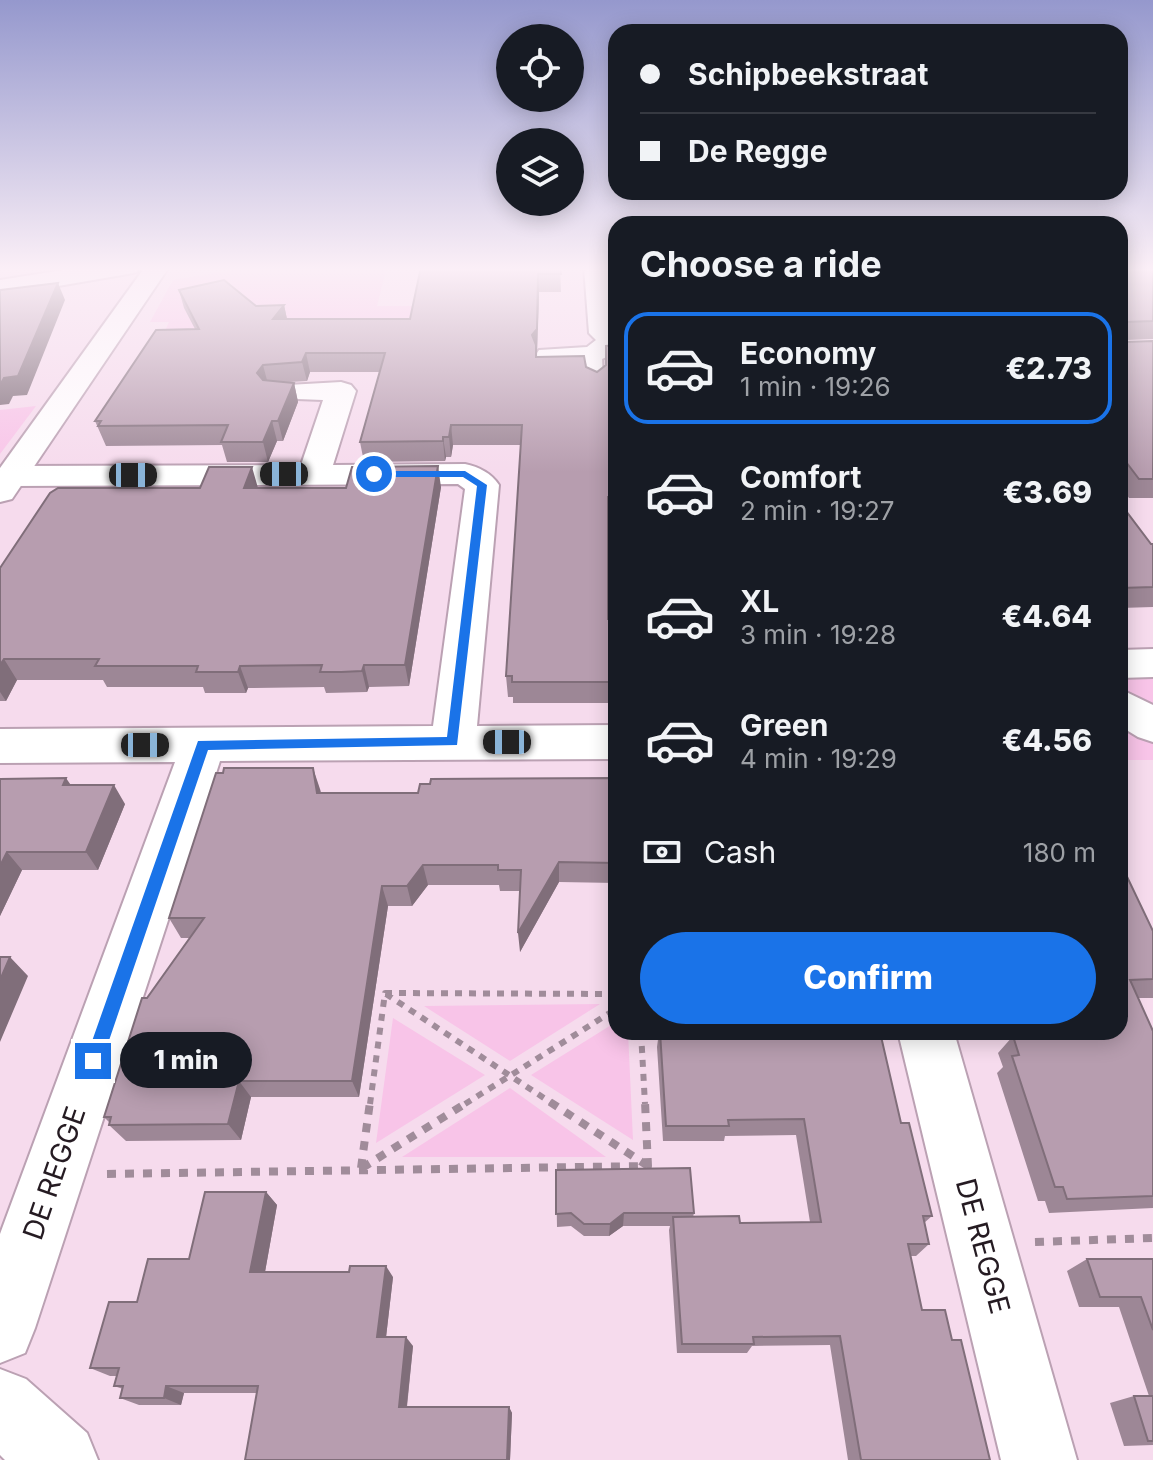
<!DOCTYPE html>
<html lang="en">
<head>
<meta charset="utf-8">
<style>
  :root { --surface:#171b24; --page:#20242c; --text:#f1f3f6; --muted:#9ea1a6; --line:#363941; --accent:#1a73e8 }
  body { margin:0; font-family:Inter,sans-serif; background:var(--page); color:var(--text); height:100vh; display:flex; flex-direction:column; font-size:30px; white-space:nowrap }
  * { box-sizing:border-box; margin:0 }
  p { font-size:26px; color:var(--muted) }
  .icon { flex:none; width:44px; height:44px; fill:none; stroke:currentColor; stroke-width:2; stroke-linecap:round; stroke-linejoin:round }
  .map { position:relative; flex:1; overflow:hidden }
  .drawer { position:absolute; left:608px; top:216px; width:520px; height:824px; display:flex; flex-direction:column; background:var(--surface); border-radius:24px; box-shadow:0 4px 20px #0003 }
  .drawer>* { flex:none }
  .guide { position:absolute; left:608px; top:24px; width:520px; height:176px; border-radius:24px; box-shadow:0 4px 20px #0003; display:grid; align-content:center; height:176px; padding:0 32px; background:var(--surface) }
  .buttons { position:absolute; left:496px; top:24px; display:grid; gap:16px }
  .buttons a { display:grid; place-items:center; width:88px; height:88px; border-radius:50%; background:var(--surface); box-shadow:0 4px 20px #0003; font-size:40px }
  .end { position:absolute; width:36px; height:36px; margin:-18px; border:10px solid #1a73e8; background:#fff; box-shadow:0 0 0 4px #fff }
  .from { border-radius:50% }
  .bubble { position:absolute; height:56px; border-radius:28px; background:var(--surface); box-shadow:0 4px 20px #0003; font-size:26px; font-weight:800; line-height:56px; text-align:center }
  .car { position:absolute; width:24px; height:48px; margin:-24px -12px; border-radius:10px; box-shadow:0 0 6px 2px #0007; background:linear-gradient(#222 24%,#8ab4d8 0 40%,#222 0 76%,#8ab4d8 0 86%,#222 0) }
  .guide b { display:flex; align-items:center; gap:28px; height:76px; font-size:30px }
  .guide b+b { border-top:2px solid var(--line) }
  .guide i { width:20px; height:20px; background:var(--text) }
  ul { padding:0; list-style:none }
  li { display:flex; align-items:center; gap:24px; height:112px; margin:0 16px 12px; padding:0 16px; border:4px solid transparent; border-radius:24px }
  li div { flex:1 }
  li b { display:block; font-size:30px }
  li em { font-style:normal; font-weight:800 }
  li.active { border-color:var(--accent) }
  li>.icon { width:72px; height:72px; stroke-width:1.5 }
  h2 { padding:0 32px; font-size:36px; line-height:96px }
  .pay { display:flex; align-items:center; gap:20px; height:88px; padding:0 32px; font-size:30px }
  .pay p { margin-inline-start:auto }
  .action { display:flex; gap:16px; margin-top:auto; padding:16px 32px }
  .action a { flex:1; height:92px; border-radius:48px; background:var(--accent); color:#fff; font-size:32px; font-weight:800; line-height:92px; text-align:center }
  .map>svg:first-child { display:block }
  .green { fill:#f8c4e8 }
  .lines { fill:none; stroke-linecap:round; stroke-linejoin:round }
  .service-casing { stroke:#bba1b3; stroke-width:4 }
  .minor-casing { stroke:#bba1b3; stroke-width:4 }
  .tertiary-casing { stroke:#bba1b3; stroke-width:4 }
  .path-far2 { stroke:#a08c9a; stroke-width:3; stroke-dasharray:4 4; stroke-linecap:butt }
  .path-far1 { stroke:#a08c9a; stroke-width:6; stroke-dasharray:7 7; stroke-linecap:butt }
  .path { stroke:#a08c9a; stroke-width:8; stroke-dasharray:9 9; stroke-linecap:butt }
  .service { fill:#fff; fill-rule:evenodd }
  .minor { fill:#fff; fill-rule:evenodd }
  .tertiary { fill:#fff; fill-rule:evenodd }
  .wall { fill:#9d8796 }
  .shaded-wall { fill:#806e7a }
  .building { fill:#b79daf; stroke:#806e7a; stroke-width:2 }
  .route { fill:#1a73e8 }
  .labels { text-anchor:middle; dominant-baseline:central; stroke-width:6; stroke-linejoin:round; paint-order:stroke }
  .near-street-label { font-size:28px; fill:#251b22; stroke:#fff }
</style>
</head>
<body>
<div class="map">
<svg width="1153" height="1460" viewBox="0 0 1153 1460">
  <rect width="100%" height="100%" fill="#f6dbed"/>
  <path class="green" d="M252,267l134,3 -9,36h40l-1,9 -19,7 -233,11 5,-11h-19l23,-42z
    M36,406l-36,48v-44z
    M1153,676v37l-33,-20v-15z
    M1120,718l33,19v23h-33z
    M600,1004l-90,57 -86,-55z
    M393,1018l92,57 -109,68z
    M616,1022v10h12l5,108 -102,-65z
    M510,1088l96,69h-204z"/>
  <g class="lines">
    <g class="service-casing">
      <path id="service" d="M594,350l8,5 1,29 -8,5 -8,-5 -1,-29z"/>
    </g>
    <g class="minor-casing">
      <path id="minor" d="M82,267h58l-3,5 -9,2 -128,22v-16z
        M584,267h24l8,84c-20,16 -52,17 -77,11l-4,-6 4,-6 48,-3 9,-7 -7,-7z
        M341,382l10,3 5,6 -23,74 132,-1c14,3 26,9 34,21l-22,241 139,-1v34l-396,2 -185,567 -10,25 -25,10v-129l175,-472 -175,1v-34l433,-3 32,-237 -7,-5 -446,2 -12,-3v-14l12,-3 289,-1 22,-65 -53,-2 -5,-6 5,-6z
        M1153,649v28l-33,1v-28z
        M1120,689l33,16v37l-15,-5 -18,-11z
        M898,1032h56l123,428h-76z
        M0,1369l26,10 61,54 11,27h-93l-5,-5z"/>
    </g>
    <g class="tertiary-casing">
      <path id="tertiary" d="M145,267h24l-157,232 -12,3v-34z"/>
    </g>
    <path class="path-far2" d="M187,269l16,-2"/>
    <path class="path-far1" d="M386,994l167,110
      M641,1032l4,72
      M370,1104l15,-111 231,1
      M465,1104l151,-95"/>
    <path class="path" d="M550,1102l98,64
      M361,1168l9,-66
      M362,1168l106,-66
      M107,1174l541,-8 -3,-64
      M1035,1242l118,-4"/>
    <use href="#service" class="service"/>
    <use href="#minor" class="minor"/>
    <use href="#tertiary" class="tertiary"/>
  </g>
  <path class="wall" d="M560,267l1,25h-22l-2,65 49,10 11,5 8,-6 1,-20 10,-1v173h-8v101h8v84h-103v-6h-5l-2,-21 15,-231h-68l-2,12h-5l-1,4 -81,1 -4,-20 20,-70h-70l-3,9 -17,1 4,1 4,19 -15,39h-6l-9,21h-41l-5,-17 -116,1 -11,-25 100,-92 -11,-21 -5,-18 77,16 28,-1 3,14h123z
    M1120,267h33v72l-27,1v2l27,-1v157h-24l-9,-12z
    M441,487l-32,199 -40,1 -2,5 -41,1 -2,-6 -76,1 -2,5h-41l-2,-6h-96l-4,-7h-86l-11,21h-6v-133l258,-80z
    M1120,503l31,41h2v63l-33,1z
    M616,778v105l-57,-1 -39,70v-61h-20l-1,-6h-71l-16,21h-24l-29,191h-108l-10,43 -115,1 -17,-16 1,-2 -6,-6 43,-119 43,-60h-9l-12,-20 151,-129 1,4h97z
    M0,779l71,6 54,19 -27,66h-76l-22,46z
    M1120,862l33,69v67h-15l15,33v177l-104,5 -4,-12h-7l-41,-128 6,-6 -5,-14 15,-17h18l-1,-4h90z
    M659,1032h59v2l62,-1v-1h100l21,91 31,93 -8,7 5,21 -13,12h-6l12,54 30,30 38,120h-142l-18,-115 -78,1 -5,7h-70l-8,-123 1,-4h-47l-14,10h-25l-13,-10 -14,1 -1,-57 138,43 -1,4 47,6 70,-1 -14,-87 -71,1 -1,5h-61l-6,-94z
    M266,1192l11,13 -12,67 128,5 -7,60 27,9 -6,61h102l3,6 -2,47 -253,-67h-73l-3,12h-42l-19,-7 3,-9 -9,-3 3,-10h-7l-20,-8 47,-66 52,-43z
    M1087,1259h66v186l-29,1 -14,-43 24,-7h15l-30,-89h-40l-12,-36z"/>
  <path class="shaded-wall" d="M538,274l1,18 -2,57 -5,-14z
    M58,283l7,17 -38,95 -14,1 -4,8 -9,1v-20l4,-7z
    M284,305l4,19 -15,-5z
    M306,353l4,19 -3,9 -5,-19z
    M263,365l5,19 -6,8 -5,-19z
    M294,383l4,19 -15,39 -5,-20z
    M272,421l5,20 -9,21 -5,-20z
    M451,425l2,20 -2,12 -2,-20z
    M443,437l3,20 -1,4 -2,-20z
    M438,466l3,21 -32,199 -4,-21z
    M252,467l6,21h-14z
    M4,659l13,21 -11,21 -6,-9v-27z
    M364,665l5,22 -2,5 -5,-21z
    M240,666l8,22 -2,5 -8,-21z
    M313,768l7,21 4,25 -7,-21z
    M66,778l13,19 -16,-12z
    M114,785l11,19 -27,66 -12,-18z
    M7,852l15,18 -22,46v-50z
    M559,862v20l-39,70 -2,-19z
    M423,865l5,20 -16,21 -5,-20z
    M382,886l6,20 -29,191 -7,-16z
    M10,957l18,19 -28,66v-62z
    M239,1081l12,16 -10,43 -13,-16z
    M266,1192l11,13 -14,78 -13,-11z
    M624,1213l-1,13 -14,10 1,-12z
    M386,1266l7,11 -8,69 -8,-9z
    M406,1337l7,9 -7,67 -7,-6z
    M166,1386l18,7 -3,12 -17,-7z
    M509,1407l3,6 -2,47h-3z"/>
  <path class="building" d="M421,267h139l1,7h-23l-1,55 -5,6 4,10v12l48,-1 2,11 11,5 9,-7v-19l10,-1v152h-8v122h8v63h-104v-6h-6l16,-251h-71l-2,12h-6v4l-83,1 25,-89h-79l-4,9 -39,3 -6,8 6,7 31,3 -16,38h-6l-9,21h-42l7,-17 -130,1 3,-5h-6l61,-91 43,-1 -20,-39 45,-10 32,26 28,-1 -11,14h137z
    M1120,267h33v54l-27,1v20l27,-1v138h-14l-19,-25z
    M58,283l-40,93 -14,2 -4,7v-95z
    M438,466l-33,199h-41l-2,6 -21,1h-21l2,-7 -82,1 -2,6h-42l2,-6h-103l4,-7h-95l-4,6v-97l50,-75 8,-5h142l9,-21h43l-8,21h102l6,-21z
    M1120,503l31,41h2v43l-33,1z
    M224,768h89l4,25h101l2,-9h10l1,-5 185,-1v85l-57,-1 -41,71 3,-63h-23v-5h-75l-16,21h-25l-30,195h-113l-11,43 -119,1 2,-8h-7l38,-119h5l57,-80h-35l47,-145h7z
    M66,778l-3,7h51l-28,67h-79l-7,14v-87z
    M1120,862l33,69v48l-23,1 23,51v165l-86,3 -4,-12h-8l-43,-131 7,-1 -6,-19h40l-1,-4h68z
    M0,957h10l-10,23z
    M660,1032h58v2l71,-2h91l21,91h8l23,93h-9l6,28h-21l14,66h23l7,30h9l29,120h-129l-21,-124 -87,1 1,7h-72l-9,-127 66,-1 1,7 81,-1 -17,-103 -76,1 1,6h-63z
    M690,1168l4,45h-70l-14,11h-26l-13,-11 -15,1v-44z
    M205,1192h61l-16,80h99l1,-6h36l-9,71h29l-7,70h110l-2,53h-262l13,-74h-92l-2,12h-44l3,-12h-9l5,-18h-29l19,-66h28l11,-43h41z
    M1087,1259h66v71l-12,-33h-41z
    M1134,1396h19v45h-5z"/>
  <linearGradient id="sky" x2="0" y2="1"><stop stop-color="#9598cd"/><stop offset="0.57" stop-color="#fbeff7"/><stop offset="1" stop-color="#fbeff7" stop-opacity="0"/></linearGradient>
  <rect width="1153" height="472" fill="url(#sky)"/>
  <path class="route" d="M465,471l22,14 -30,260 -249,5 -106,311 -3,6 -6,2 -6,-2 -2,-6 113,-320 249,-4 30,-251 -14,-9h-89l-5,-3 5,-3z"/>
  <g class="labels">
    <g class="near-street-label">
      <text transform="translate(54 1173) rotate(-71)">DE REGGE</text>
      <text transform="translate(983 1246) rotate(75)">DE REGGE</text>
    </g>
  </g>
</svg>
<div class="buttons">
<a><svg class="icon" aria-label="locate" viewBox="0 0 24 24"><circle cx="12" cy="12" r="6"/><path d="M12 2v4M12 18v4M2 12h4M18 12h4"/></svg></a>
<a><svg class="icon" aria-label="layers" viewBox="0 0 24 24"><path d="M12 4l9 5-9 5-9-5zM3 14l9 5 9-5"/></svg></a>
</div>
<i class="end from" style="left:374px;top:474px"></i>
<i class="end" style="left:93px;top:1061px"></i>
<div class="bubble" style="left:120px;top:1032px;width:132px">1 min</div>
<i class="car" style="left:284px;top:474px;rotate:270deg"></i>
<i class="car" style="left:133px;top:475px;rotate:90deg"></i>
<i class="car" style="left:507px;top:742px;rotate:270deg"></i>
<i class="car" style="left:145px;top:745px;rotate:90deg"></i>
<div class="guide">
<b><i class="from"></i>Schipbeekstraat</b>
<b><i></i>De Regge</b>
</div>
<section class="drawer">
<h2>Choose a ride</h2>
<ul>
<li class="active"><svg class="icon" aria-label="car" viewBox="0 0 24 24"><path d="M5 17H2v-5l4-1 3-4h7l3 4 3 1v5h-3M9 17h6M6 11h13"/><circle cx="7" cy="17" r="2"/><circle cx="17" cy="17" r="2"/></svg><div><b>Economy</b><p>1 min · 19:26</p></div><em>€2.73</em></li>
<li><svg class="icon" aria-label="car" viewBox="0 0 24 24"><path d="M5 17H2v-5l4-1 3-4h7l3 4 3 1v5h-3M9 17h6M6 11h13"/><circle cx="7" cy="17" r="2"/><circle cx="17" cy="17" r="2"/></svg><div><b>Comfort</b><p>2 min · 19:27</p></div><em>€3.69</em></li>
<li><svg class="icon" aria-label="car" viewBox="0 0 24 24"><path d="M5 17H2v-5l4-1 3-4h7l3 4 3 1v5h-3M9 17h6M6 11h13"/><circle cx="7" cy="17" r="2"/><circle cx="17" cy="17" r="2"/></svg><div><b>XL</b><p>3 min · 19:28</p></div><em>€4.64</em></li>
<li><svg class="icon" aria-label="car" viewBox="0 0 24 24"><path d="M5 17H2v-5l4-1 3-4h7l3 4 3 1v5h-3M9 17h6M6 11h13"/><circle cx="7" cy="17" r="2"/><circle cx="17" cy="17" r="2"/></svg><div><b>Green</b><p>4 min · 19:29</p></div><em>€4.56</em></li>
</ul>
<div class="pay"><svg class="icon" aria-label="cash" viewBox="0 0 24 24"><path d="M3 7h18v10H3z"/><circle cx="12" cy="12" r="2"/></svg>Cash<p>180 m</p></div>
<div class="action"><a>Confirm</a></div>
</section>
</div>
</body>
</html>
